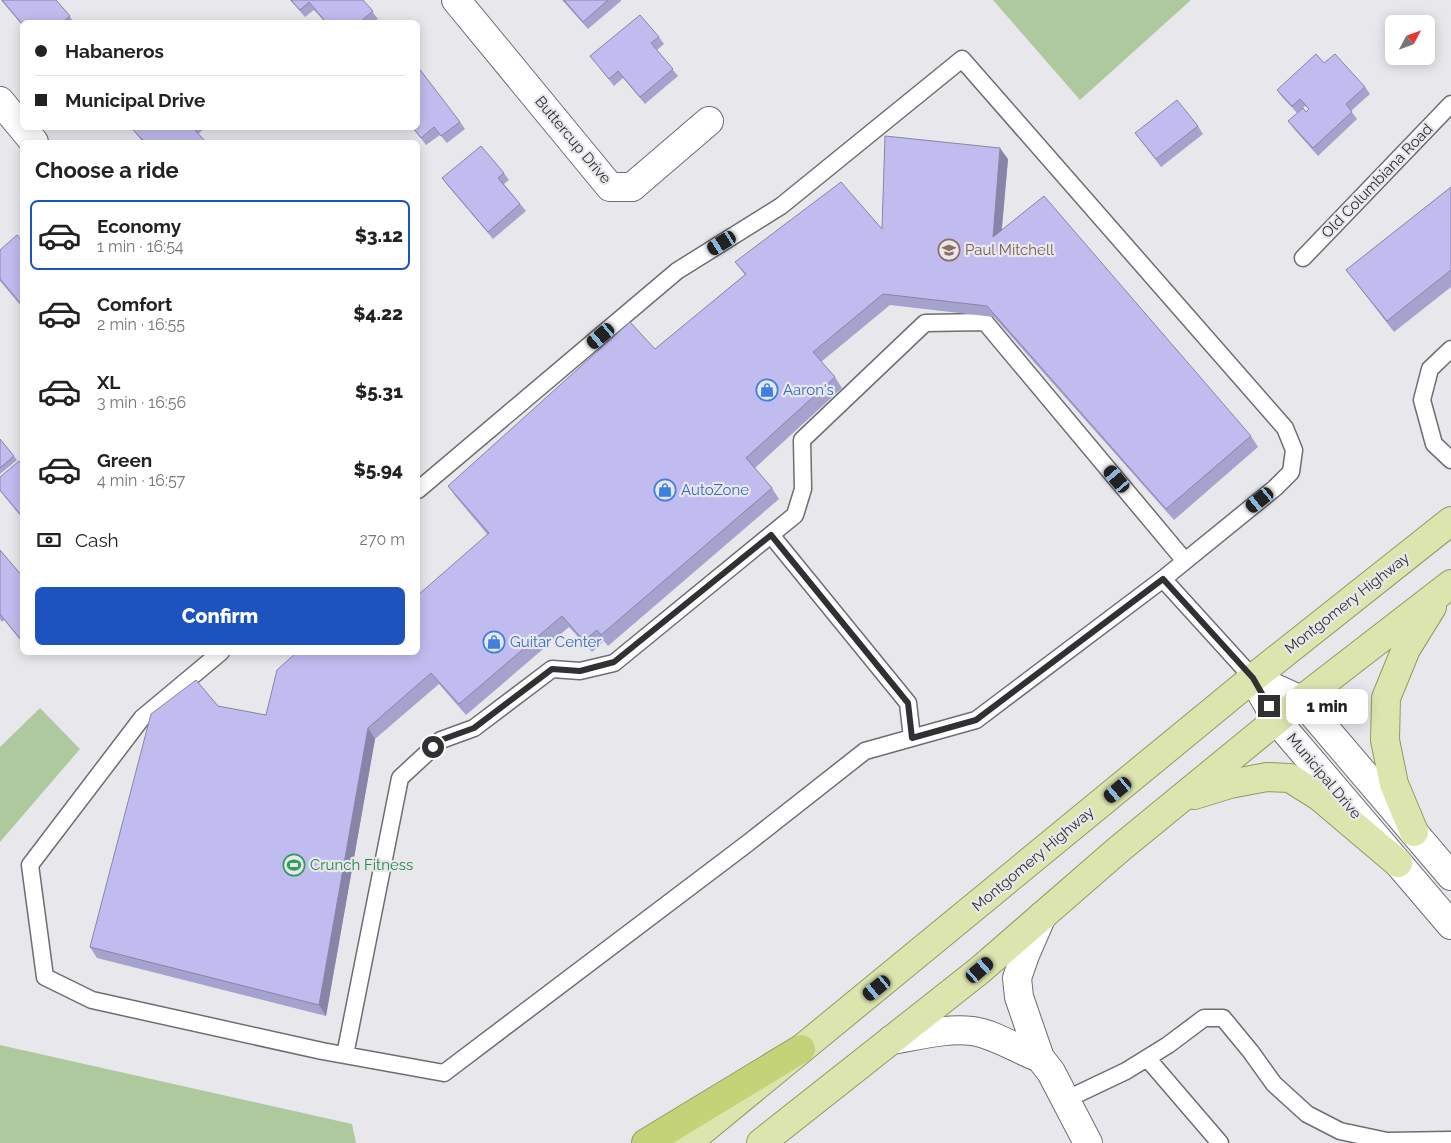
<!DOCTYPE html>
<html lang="en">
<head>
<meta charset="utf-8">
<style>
  :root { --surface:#fff; --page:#f6f6f6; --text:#222; --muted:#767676; --line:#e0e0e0; --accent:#1c53bf }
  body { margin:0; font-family:Raleway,sans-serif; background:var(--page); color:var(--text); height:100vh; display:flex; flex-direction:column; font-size:19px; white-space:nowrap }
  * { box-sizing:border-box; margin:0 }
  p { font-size:16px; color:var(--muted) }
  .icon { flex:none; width:28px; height:28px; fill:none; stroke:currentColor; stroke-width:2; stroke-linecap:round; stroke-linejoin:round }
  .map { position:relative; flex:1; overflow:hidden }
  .details { position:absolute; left:20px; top:140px; width:400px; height:515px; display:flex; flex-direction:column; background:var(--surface); border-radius:8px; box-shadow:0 2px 12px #0003 }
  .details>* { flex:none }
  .hud { position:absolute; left:20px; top:20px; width:400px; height:110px; border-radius:8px; box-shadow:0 2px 12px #0003; display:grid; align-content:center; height:110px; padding:0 15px; background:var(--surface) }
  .needle { width:32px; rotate:49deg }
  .controls { position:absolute; left:1385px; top:15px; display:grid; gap:10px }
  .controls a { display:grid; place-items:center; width:50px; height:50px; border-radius:8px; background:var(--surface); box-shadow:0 2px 12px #0003; font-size:25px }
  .end { position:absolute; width:22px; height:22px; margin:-11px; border:6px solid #313133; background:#fff; box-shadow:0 0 0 2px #fff }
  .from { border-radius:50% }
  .bubble { position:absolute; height:35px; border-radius:8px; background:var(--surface); box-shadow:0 2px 12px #0003; font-size:16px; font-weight:800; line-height:35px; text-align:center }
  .car { position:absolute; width:15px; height:30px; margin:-15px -8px; border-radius:6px; box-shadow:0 0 4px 1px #0007; background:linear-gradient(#222 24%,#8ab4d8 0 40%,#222 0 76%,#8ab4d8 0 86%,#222 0) }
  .hud b { display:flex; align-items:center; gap:18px; height:48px; font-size:19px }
  .hud b+b { border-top:1px solid var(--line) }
  .hud i { width:12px; height:12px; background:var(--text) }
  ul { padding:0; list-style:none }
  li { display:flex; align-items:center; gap:15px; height:70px; margin:0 10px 8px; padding:0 5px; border:2px solid transparent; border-radius:8px }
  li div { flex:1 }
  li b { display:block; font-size:19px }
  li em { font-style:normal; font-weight:800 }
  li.active { border-color:var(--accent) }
  li>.icon { width:45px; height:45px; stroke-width:1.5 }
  h2 { padding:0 15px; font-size:22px; line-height:60px }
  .pay { display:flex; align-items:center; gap:12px; height:55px; padding:0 15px; font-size:19px }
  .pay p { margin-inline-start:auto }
  .primary-button { display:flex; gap:10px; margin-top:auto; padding:10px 15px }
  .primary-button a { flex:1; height:58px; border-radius:8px; background:var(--accent); color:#fff; font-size:20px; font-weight:800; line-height:58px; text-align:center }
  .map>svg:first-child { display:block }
  .green { fill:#afc99f }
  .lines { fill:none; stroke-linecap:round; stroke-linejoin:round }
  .service-casing { stroke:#6e6e72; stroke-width:19 }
  .minor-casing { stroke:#6e6e72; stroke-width:30 }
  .tertiary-casing { stroke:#6e6e72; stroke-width:30 }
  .primary-casing { stroke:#919a60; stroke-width:30 }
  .motorway-casing { stroke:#919a60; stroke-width:30 }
  .service { stroke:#fff; stroke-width:16 }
  .minor { stroke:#fff; stroke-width:28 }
  .tertiary { stroke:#fff; stroke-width:28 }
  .primary { stroke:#dce5ae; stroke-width:28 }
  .motorway { stroke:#c4d378; stroke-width:28 }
  .wall { fill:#a6a2ce }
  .shaded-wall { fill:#8784a7 }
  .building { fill:#c1bcef; stroke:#8784a7 }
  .route { stroke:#313133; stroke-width:6 }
  .labels { text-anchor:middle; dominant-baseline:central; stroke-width:4.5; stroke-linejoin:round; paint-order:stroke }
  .street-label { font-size:15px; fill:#313133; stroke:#e8e8ec }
  .education-label { font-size:15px; fill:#785e54; stroke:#e8e8ec; text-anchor:start }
  .shop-label { font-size:15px; fill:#366cbe; stroke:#e8e8ec; text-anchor:start }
  .leisure-label { font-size:15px; fill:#27864d; stroke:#e8e8ec; text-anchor:start }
</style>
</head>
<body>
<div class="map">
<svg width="1451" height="1143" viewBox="0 0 1451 1143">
  <rect width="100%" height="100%" fill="#e8e8ec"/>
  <path class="green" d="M993,0h198l-111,100z
    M40,708l40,41 -80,93v-95z
    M0,1045l352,79 4,19h-356z"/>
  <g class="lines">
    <g class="service-casing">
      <path id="service" d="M1303,258l148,-154
        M1451,349l-21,20 -8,31 12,44 17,16
        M771,535l137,168 4,35
        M1163,579l90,99
        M221,652l-79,66 -112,147 15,112 47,23 230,51 122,22 304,-230 117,-92 111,-31 187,-141 112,-91 16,-16 3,-22 -9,-22 -323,-369 -181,147 -104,65 -259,219
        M345,1055l55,-277 41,-38 33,-12 78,-59 28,2 34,-8 181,-148 8,-26 -1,-49 123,-117 60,-1 200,239
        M1147,1058l73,85
        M1065,1100l61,-29 42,-26 36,-27h19l28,34 23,32 33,30 33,17 47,10 64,-1"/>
    </g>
    <g class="minor-casing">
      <path id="minor" d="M456,0l154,187h22l77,-66
        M0,101l34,41"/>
    </g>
    <g class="tertiary-casing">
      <path id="tertiary" d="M1253,678l24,43 174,204
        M1253,678l48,22 150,176
        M1042,916l-17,39 -8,23 2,19 21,61 11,14 37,71
        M891,1040c26,-4 54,-12 81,-9 23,3 46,19 68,27"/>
    </g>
    <g class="primary-casing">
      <path id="primary" d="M1194,795l36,-11 37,-7 23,1 30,19 78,66
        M1414,832l-20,-48 -9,-44 1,-42 20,-49 26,-42
        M687,1143l566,-465 198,-157
        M761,1143l219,-173 138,-120 183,-150 150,-116"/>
    </g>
    <g class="motorway-casing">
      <path id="motorway" d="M646,1143l155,-94"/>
    </g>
    <use href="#service" class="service"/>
    <use href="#minor" class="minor"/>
    <use href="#tertiary" class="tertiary"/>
    <use href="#primary" class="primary"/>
    <use href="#motorway" class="motorway"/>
  </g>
  <path class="wall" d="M1,0h55l18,22h-52v3z
    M290,0h73l15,19 -5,3h-48l-11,-12 -9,7z
    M562,0h59v1l-33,28z
    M659,37l5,7 -7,6 21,26 -33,28 -22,-26 -9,8 -24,-30z
    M1324,63l41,24 5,7 -19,17 6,8 -39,37 -24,-27 -6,-8 18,-9 3,-3 -4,-3 -8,7 -15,-16 -5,-7z
    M460,122l5,7 -18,14 -7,-8 -14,10 -13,-17z
    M1198,126l5,8 -42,33 -26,-34z
    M131,128h74l-7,6 8,8h-63z
    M1008,159l-6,70 249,207 7,11 -84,73 -180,-203 -104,-12 -69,57 14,15 7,11 -87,80 17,20 7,11 -171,147 -4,-5 -12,11 -23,-25 -103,88 -27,-31 -64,55 -49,277 -229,-58 -7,-11 128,-241 48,9 152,-63 69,-118 -31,-37 -8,-11 207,-137 90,-74 -10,-13 147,-33z
    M504,173l5,7 -5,4 22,27 -33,28 -45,-53 -6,-8z
    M1451,187v100l-57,45 -48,-62z
    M22,241v66l-22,-26v-31z
    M0,439l17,21 -17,14z
    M22,465v53l-22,-27v-14z
    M0,550l22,26v66l-18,-22 -2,2 -2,-3z"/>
  <path class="shaded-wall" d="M1000,148l8,11 -8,88 -7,-10z
    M368,728l7,11 -49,277 -7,-11z"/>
  <path class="building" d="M2,0h54l14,16 -7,6h-41v2z
    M291,0h72l10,11 -13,11h-34l-17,-20 -9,8z
    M564,0h44l-25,22z
    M640,15l19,22 -8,6 22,26 -33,28 -22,-26 -9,8 -19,-23z
    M1316,54l8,9 11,-9 30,33 -19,17 6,8 -39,36 -25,-27 15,-13 3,4 3,-3 -9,-10 -8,7 -15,-16z
    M418,67l42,55 -19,14 -7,-9 -13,11 -8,-10h5z
    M1177,100l21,26 -42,33 -21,-26z
    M131,128h62l13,14h-61z
    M885,136l115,12 -7,89 51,-41 207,240 -85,73 -179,-203 -104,-12 -70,58 22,25 -89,81 26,30 -171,147 -4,-5 -13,11 -22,-25 -103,88 -28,-31 -63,55 -49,277 -229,-58 61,-233 45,-34 22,26 48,9 11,-45 20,-18h121v-57l71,-62 -41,-47 182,-164 25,27 91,-75 -11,-12 106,-80 41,47z
    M481,146l23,27 -6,5 22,26 -32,28 -46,-54z
    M1451,187v83l-64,51 -41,-51z
    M17,235l5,6v64l-22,-26v-29z
    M0,439l14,17 -14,12z
    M19,461l3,4v47l-2,2 -20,-24v-13z
    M0,550l22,26v63l-1,1 -21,-26z"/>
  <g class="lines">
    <path class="route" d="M433,747l8,-7 33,-12 78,-59 28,2 34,-9 157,-127 137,168 4,35 64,-18 187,-141 90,99 16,28"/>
  </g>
  <defs>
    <g id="school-ring" transform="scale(1.125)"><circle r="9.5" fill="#e8e8ec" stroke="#8d6e63" stroke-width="1.5"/><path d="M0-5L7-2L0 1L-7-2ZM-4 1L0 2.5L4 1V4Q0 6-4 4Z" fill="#8d6e63"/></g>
    <g id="shop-ring" transform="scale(1.125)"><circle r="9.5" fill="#e8e8ec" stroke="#3f7fe0" stroke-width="1.5"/><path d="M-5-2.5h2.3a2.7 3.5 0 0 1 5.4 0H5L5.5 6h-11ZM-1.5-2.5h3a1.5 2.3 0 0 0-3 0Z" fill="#3f7fe0"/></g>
    <g id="stadium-ring" transform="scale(1.125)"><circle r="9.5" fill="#e8e8ec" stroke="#2e9e5b" stroke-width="1.5"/><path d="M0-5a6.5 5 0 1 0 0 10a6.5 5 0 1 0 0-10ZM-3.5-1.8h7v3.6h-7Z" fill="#2e9e5b"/></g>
  </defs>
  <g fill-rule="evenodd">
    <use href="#school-ring" x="949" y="250"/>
    <use href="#shop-ring" x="767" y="390"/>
    <use href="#shop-ring" x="665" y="490"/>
    <use href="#shop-ring" x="494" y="642"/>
    <use href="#stadium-ring" x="294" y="865"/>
  </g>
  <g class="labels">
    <g class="street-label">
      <text transform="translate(573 140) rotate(50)">Buttercup Drive</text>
      <text transform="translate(1377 181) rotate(-46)">Old Columbiana Road</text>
      <text transform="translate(1347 603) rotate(-38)">Montgomery Highway</text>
      <text transform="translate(1324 776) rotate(50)">Municipal Drive</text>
      <text transform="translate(1033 859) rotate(-40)">Montgomery Highway</text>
    </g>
    <g class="education-label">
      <text x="965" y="250">Paul Mitchell</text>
    </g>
    <g class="shop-label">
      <text x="783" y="390">Aaron's</text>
      <text x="681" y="490">AutoZone</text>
      <text x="510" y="642">Guitar Center</text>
    </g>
    <g class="leisure-label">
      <text x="310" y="865">Crunch Fitness</text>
    </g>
  </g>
</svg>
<div class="controls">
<a><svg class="needle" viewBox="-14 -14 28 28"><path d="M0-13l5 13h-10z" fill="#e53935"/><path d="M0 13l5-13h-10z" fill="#767676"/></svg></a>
</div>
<i class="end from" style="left:433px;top:747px"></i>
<i class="end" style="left:1269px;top:706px"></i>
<div class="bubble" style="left:1286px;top:689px;width:82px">1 min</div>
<i class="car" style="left:722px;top:243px;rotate:238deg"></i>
<i class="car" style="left:601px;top:336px;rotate:230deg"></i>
<i class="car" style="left:1117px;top:479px;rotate:320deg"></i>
<i class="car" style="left:1260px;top:500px;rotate:231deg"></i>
<i class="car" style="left:1118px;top:790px;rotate:230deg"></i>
<i class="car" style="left:980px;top:970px;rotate:49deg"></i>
<i class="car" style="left:877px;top:988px;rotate:231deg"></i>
<div class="hud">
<b><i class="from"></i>Habaneros</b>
<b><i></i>Municipal Drive</b>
</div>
<section class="details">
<h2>Choose a ride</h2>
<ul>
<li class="active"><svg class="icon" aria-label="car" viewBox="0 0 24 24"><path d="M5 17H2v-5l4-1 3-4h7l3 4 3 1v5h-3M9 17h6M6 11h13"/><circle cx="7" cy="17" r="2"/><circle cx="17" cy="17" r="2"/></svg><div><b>Economy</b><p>1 min · 16:54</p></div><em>$3.12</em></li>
<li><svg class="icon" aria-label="car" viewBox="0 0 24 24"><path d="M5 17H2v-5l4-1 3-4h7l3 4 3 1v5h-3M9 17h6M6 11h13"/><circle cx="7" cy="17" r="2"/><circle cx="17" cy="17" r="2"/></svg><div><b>Comfort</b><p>2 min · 16:55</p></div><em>$4.22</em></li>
<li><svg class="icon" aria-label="car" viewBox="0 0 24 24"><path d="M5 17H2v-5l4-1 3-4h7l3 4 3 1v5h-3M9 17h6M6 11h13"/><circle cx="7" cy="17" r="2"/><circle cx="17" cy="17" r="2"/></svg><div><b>XL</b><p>3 min · 16:56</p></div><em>$5.31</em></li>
<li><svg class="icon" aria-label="car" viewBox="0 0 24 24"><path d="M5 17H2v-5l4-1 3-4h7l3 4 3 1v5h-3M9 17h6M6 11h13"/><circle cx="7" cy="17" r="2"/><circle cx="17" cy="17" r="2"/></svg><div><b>Green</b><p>4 min · 16:57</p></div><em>$5.94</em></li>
</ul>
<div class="pay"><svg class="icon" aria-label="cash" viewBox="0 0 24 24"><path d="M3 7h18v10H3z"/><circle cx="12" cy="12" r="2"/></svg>Cash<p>270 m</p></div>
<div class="primary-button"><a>Confirm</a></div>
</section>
</div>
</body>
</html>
